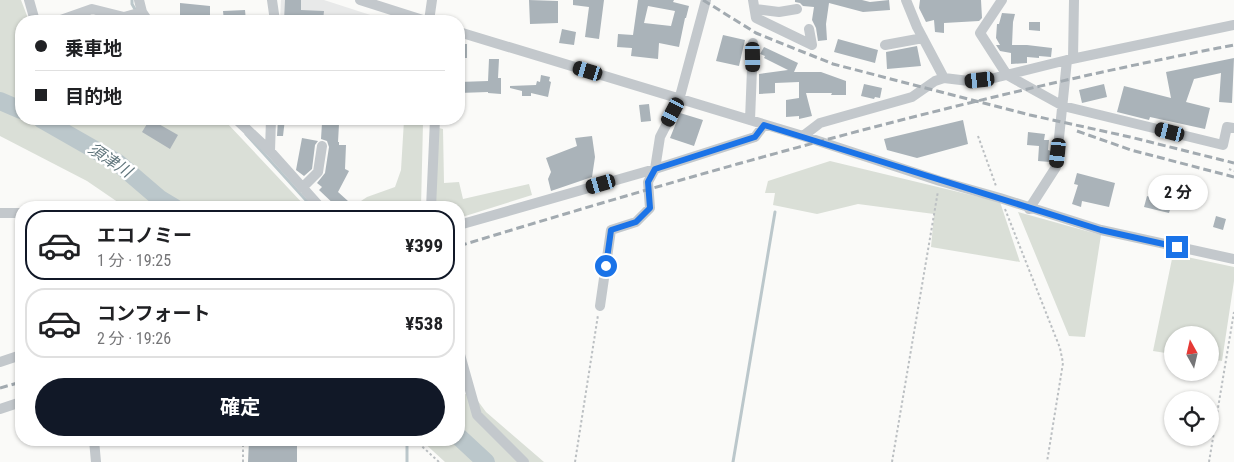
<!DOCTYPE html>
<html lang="ja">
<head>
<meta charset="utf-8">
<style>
  :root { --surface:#fff; --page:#f2f2f2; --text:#202124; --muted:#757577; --line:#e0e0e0; --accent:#111827 }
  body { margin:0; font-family:"Roboto Condensed","Noto Sans JP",sans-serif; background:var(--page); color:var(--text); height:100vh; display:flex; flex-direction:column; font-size:19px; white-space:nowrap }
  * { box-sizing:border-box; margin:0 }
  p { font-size:16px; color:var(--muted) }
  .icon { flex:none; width:28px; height:28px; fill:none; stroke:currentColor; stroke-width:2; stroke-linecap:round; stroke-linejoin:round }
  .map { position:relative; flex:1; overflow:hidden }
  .details { position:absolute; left:15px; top:201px; width:450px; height:245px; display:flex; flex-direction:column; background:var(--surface); border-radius:20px; box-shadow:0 1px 4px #0004 }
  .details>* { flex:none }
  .banner { position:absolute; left:15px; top:15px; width:450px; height:110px; border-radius:20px; box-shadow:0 1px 4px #0004; display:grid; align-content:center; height:110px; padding:0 20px; background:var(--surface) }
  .needle { width:32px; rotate:352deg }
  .buttons { position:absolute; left:1164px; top:326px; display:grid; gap:10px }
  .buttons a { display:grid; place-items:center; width:55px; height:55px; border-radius:50%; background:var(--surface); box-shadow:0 1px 4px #0004; font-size:25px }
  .end { position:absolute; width:22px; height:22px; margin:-11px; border:6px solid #1a73e8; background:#fff; box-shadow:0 0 0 2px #fff }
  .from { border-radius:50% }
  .bubble { position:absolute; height:35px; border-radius:18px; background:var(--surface); box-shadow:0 1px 4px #0004; font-size:16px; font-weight:700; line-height:35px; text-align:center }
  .car { position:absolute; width:15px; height:30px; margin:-15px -8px; border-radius:6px; box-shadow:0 0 4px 1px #0007; background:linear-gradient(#222 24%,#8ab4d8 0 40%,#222 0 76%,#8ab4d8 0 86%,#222 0) }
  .banner b { display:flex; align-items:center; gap:18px; height:48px; font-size:19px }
  .banner b+b { border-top:1px solid var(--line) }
  .banner i { width:12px; height:12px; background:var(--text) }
  ul { padding:9px 0 0; list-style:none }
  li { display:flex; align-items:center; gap:15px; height:70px; margin:0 10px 8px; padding:0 10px; border:2px solid var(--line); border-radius:20px }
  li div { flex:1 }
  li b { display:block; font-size:19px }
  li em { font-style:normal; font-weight:700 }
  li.current { border-color:var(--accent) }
  li>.icon { width:45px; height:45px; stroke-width:1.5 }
  .button { display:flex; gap:10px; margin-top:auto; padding:10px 20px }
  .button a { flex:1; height:58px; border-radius:30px; background:var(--accent); color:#fff; font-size:20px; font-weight:700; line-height:58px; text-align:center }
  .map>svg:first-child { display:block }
  .built { fill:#e8e9e9 }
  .green { fill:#dadfd7 }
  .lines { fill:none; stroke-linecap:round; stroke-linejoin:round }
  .stream { stroke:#bbc7cb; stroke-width:3 }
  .river { stroke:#bbc7cb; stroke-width:18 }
  .building { fill:#aab3b9; fill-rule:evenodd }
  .path { stroke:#bbbfc2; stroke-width:2; stroke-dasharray:2.5 2.5; stroke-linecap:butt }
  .minor { stroke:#c3c8cc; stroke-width:10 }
  .rail { stroke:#a2aab0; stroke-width:3; stroke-dasharray:8 4; stroke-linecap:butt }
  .route { stroke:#1a73e8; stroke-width:6 }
  .labels { text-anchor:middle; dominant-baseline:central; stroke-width:5; stroke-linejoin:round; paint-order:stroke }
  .water-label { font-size:16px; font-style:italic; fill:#60757c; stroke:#fff }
</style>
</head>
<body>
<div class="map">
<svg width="1234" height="462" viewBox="0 0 1234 462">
  <rect width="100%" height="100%" fill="#fafaf8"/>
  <path class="built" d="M281,0h43l65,21h-109z"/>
  <path class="green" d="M0,0h21l8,21h-8v98h199l7,4 79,84h-181l-38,-26 -87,-45z
    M404,120l19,3 -2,84h-69l15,-10 28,-10 6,-17z
    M439,128l4,1 1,54 15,-1 4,17 66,-15 3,11 -73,23v-10h-24z
    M830,161l170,41 20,60 -89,-15 3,-33 -76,-10 -41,10 -44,-9 2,-12h-10l3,-12z
    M1018,212l83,23 -16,102 -16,-1z
    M1173,254l61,13v14l-12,80 -12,-2v-24h-38v19l-19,-3z
    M459,392l16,5 11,15 58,50h-99l-24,-22h38z"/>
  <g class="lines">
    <path class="stream" d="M132,0v4l4,7
      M246,134l67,74
      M407,462v-22
      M733,462l42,-250"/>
    <path class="river" d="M0,101l21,9
      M41,119l77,44 42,36 15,9
      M459,437l27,25"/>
  </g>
  <path class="building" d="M285,0h16v10l23,1 -1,10h-39z
    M529,0l29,1v22l-28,1z
    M573,0h31l-5,39 -14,-2 4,-30 -16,-2z
    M638,0h36l-1,2 16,4 -3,12h-1l-6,29 -20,-4 -1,16 -27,-3 1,-8 -15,-1 1,-13 15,1zM648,6l27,5 -4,15 -27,-3z
    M795,0h67l8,2 19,-2 1,10 -27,2 -34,-9 -3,21 1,16 -9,1 -2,-13 -4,-8 2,-13 -11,-1 -3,-3 -5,-1z
    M920,0h61l1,18 -3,3 -35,2v10l-9,-1 -1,-12 -8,2 -7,-14z
    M180,3l30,3v15h-30z
    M245,10l1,11h-22l-1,-10z
    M1002,13l13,1 -2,8 -1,23h15l25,3 -1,9 -12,-1v2l-12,-1v6l-16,1v-11l-11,-2 -4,-6h4l-4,-7 1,-14h2z
    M1029,22h11v9l-11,-1z
    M562,29l14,3 -2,13 -15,-2z
    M723,35l22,5 -6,26 -23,-5z
    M838,39l40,11 -3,13 -41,-11z
    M459,44h8v14h-8z
    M917,46l4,20 -34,3 -1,-17z
    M764,47l34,16 -4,9h27l25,9v14h-15l1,-2h-26l6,23 -13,3v-3l-13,1v-17l13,-2v-16l-24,1v10l-16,1v-20l29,-4 -24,-12 1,-2 -5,-2z
    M1234,58l-2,45 -13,-1 2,-29 -27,6 -8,23 24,6 -5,21 -55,-12 -1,3 -32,-8 7,-26 47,12 -5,-26z
    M489,59h10l-1,19h3v16l-13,-1v-1l-29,1v-11l29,-1z
    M541,75l9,2 -1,4 2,1 -3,15 -17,-4v3h-9v-5l-12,-3v-2l26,-1 1,-4 3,1z
    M864,84l18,4 -2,10 -5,-1 -1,2 -13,-3z
    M1104,84l3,13 -25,6 -3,-13z
    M649,104l2,17 -10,1 -2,-17z
    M680,113l23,7 -9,26 -24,-8z
    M150,119l28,16 -8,14 -28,-17z
    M278,119h7l-2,17h-6z
    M963,120l5,24 -51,14 -30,-8 -3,-11z
    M322,123l17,1 -1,18h1v3h7l-1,24 4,2 -11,21 10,9 -5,7h-5l-19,-18 3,-3 -5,-4 8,-10 4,-26 -2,-6 -6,-2z
    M1028,132l17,2 -1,6h5l-1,10 3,1 -1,11 -12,-1 1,-15 -12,-1z
    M592,136l3,21 -3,20 -41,14 -3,-12 3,-7 -5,-14 31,-12 -2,-8z
    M302,138l16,3 -3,4 -3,24 -8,7 -8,-6z
    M1077,173l38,10 -6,24 -27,-6 -1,6 -9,-3 6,-19 -4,-1z
    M1147,196l25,7 -3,10 -25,-6z
    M1216,216l10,3 -3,11 -10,-3z
    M249,440h48v22h-49z"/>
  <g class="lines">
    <path class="path" d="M978,136l18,50
      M1229,169l5,2
      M1005,209l55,139 3,15 -16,99
      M415,440l24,22
      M243,462v-22
      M575,462l23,-147
      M892,462l46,-271
      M1209,462l25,-150"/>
    <path class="minor" d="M29,0l6,21
      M139,0l3,12 6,9
      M272,0l3,21
      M360,0l66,21
      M753,0l3,18 56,27 -3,-16
      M906,0l11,27 27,51
      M1002,0l-22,33 27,42 56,31 160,39 4,-18 7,1
      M755,9l24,3 18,-3
      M58,21l34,-12 32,8 18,-5
      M429,21l3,-21
      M459,32l344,104 137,45 60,17 101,32 133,29
      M885,45l38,-7
      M1073,59l1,-59
      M236,119l34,32 51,57
      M750,120l3,-77
      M803,136l17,-13 92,-26 23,-16 9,-3 25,3 21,-2 77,-19 167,-35
      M270,151l1,-32
      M302,188l16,-16 4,-26
      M431,208l4,-89
      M1029,209l27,-42 11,-107
      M0,213h21
      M459,225l196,-56 100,-32 9,-12
      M600,306l11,-76 25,-8 14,-14 -2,-26 7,-13 5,-32 19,-37 27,-100
      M459,351l18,64 47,47
      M0,362l21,-7
      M0,409l21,-7
      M94,440l2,22"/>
    <path class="rail" d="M703,0l53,33 77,31 197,51 100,22 104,26
      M1077,131l54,19 103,27
      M459,246c255,-78 513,-151 775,-201
      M0,388l21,-6"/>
  </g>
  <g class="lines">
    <path class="route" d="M606,266l5,-36 25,-8 14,-14 -2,-26 7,-13 100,-32 9,-12 337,105 76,17"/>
  </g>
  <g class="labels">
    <g class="water-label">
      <text transform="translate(110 160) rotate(33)">須津川</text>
    </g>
  </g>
</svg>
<div class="buttons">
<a><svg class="needle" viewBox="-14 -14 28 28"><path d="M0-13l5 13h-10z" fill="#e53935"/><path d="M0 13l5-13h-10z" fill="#757577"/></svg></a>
<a><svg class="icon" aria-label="locate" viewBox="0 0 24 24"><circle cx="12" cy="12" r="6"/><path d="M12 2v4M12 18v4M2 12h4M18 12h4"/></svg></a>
</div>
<i class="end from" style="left:606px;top:266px"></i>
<i class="end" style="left:1177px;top:247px"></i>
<div class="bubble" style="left:1148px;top:175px;width:60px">2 分</div>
<i class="car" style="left:753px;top:57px;rotate:179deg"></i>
<i class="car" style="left:588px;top:71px;rotate:287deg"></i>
<i class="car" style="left:980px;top:80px;rotate:264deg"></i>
<i class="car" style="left:673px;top:112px;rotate:208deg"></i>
<i class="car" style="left:1170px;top:132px;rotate:284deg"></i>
<i class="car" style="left:1058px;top:153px;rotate:186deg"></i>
<i class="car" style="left:601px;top:184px;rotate:254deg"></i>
<div class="banner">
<b><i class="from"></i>乗車地</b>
<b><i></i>目的地</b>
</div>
<section class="details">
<ul>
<li class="current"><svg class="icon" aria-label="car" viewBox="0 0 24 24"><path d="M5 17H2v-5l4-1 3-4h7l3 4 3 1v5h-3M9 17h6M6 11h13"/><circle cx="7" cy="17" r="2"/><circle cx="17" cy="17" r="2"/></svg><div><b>エコノミー</b><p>1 分 · 19:25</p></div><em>¥399</em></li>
<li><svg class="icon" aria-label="car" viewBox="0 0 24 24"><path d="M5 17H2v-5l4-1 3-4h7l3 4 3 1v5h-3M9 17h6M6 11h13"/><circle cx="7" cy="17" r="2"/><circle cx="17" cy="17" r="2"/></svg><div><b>コンフォート</b><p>2 分 · 19:26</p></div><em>¥538</em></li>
</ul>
<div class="button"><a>確定</a></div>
</section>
</div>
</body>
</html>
